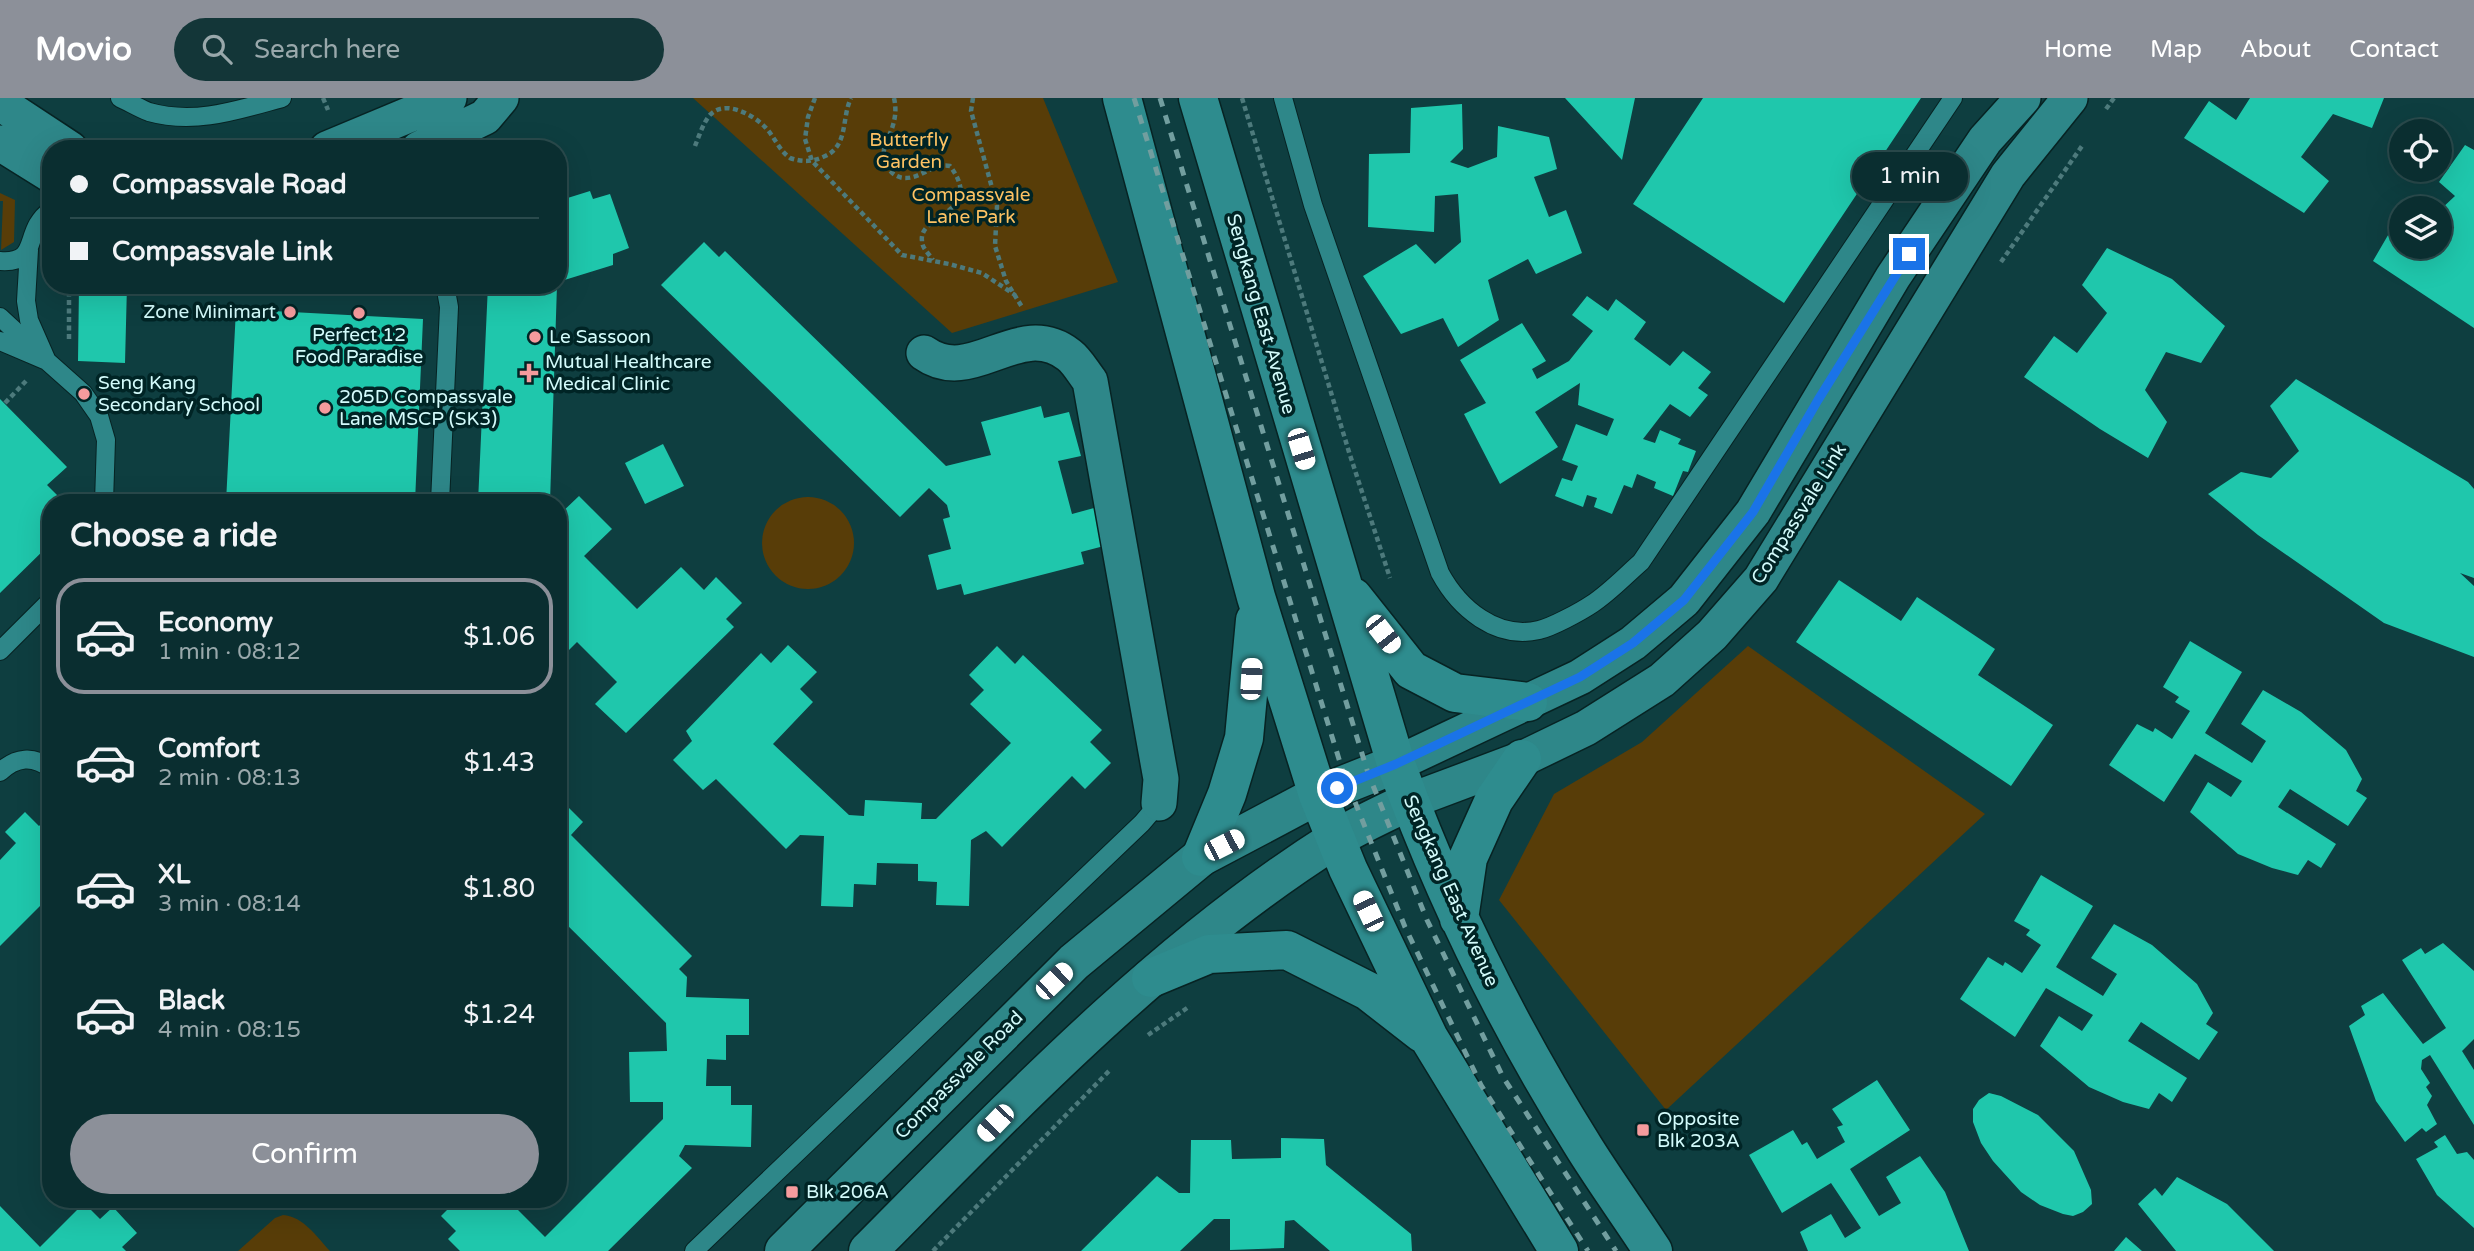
<!DOCTYPE html>
<html lang="en">
<head>
<meta charset="utf-8">
<style>
  :root { --surface:#0a2e30; --page:#133638; --text:#f1f3f6; --muted:#99a8ab; --line:#2a4a4c; --accent:#8c9099 }
  body { margin:0; font-family:"Varela Round",sans-serif; background:var(--page); color:var(--text); height:100vh; display:flex; flex-direction:column; font-size:26px; white-space:nowrap }
  * { box-sizing:border-box; margin:0 }
  p { font-size:23px; color:var(--muted) }
  .icon { flex:none; width:38px; height:38px; fill:none; stroke:currentColor; stroke-width:2; stroke-linecap:round; stroke-linejoin:round }
  .map { position:relative; flex:1; overflow:hidden }
  .panel { position:absolute; left:42px; top:396px; width:525px; height:714px; display:flex; flex-direction:column; background:var(--surface); border-radius:28px; box-shadow:0 7px 28px #0002,0 0 0 2px var(--line) }
  .panel>* { flex:none }
  .hud { position:absolute; left:42px; top:42px; width:525px; height:154px; border-radius:28px; box-shadow:0 7px 28px #0002,0 0 0 2px var(--line); display:grid; align-content:center; height:154px; padding:0 28px; background:var(--surface) }
  .buttons { position:absolute; left:2389px; top:21px; display:grid; gap:14px }
  .buttons a { display:grid; place-items:center; width:63px; height:63px; border-radius:50%; background:var(--surface); box-shadow:0 7px 28px #0002,0 0 0 2px var(--line); font-size:35px }
  .end { position:absolute; width:32px; height:32px; margin:-16px; border:9px solid #1a73e8; background:#fff; box-shadow:0 0 0 4px #fff }
  .from { border-radius:50% }
  .bubble { position:absolute; height:49px; border-radius:24px; background:var(--surface); box-shadow:0 7px 28px #0002,0 0 0 2px var(--line); font-size:23px; font-weight:600; line-height:49px; text-align:center }
  .car { position:absolute; width:21px; height:42px; margin:-21px -10px; border-radius:9px; box-shadow:0 0 5px 2px #0007; background:linear-gradient(#fff 24%,#345 0 40%,#fff 0 76%,#345 0 86%,#fff 0) }
  .hud b { display:flex; align-items:center; gap:24px; height:66px; font-size:26px }
  .hud b+b { border-top:2px solid var(--line) }
  .hud i { width:18px; height:18px; background:var(--text) }
  ul { padding:0; list-style:none }
  li { display:flex; align-items:center; gap:21px; height:116px; margin:0 14px 10px; padding:0 14px; border:4px solid transparent; border-radius:28px }
  li div { flex:1 }
  li b { display:block; font-size:26px }
  li em { font-style:normal; font-weight:600 }
  li.selected { border-color:var(--accent) }
  li>.icon { width:63px; height:63px; stroke-width:1.5 }
  h2 { padding:0 28px; font-size:32px; line-height:84px }
  .cta { display:flex; gap:14px; margin-top:auto; padding:14px 28px }
  .cta a { flex:1; height:80px; border-radius:42px; background:var(--accent); color:#fff; font-size:28px; font-weight:600; line-height:80px; text-align:center }
  header { display:flex; align-items:center; gap:42px; box-sizing:border-box; height:98px; padding:0 35px; background:var(--accent); color:#fff }
  header strong { font-size:33px }
  nav { display:flex; gap:38px; margin-inline-start:auto; font-size:24px }
  .search { width:490px; height:63px; background:var(--page); display:flex; align-items:center; gap:18px; box-sizing:border-box; padding:0 24px; border-radius:38px; color:var(--muted); font-size:26px }
  .map>svg:first-child { display:block }
  .green { fill:#583d08 }
  .building { fill:#1fc7ac }
  .lines { fill:none; stroke-linecap:round; stroke-linejoin:round }
  .service-casing { stroke:#072323; stroke-width:20 }
  .minor-casing { stroke:#072323; stroke-width:38 }
  .tertiary-casing { stroke:#072323; stroke-width:41 }
  .secondary-casing { stroke:#072323; stroke-width:41 }
  .path { stroke:#4d7a7c; stroke-width:4.5; stroke-dasharray:5 3.5; stroke-linecap:butt }
  .service { stroke:#2e8789; stroke-width:18 }
  .minor { stroke:#2e8789; stroke-width:35 }
  .tertiary { stroke:#2e8789; stroke-width:38 }
  .secondary { stroke:#2e8c8e; stroke-width:38 }
  .rail { stroke:#729e9f; stroke-width:5; stroke-dasharray:9 9; stroke-linecap:butt }
  .route { stroke:#1a73e8; stroke-width:9 }
  .poi-dot { fill:#f59b9d; stroke:#002425; stroke-width:2.5 }
  .labels { text-anchor:middle; dominant-baseline:central; stroke-width:7; stroke-linejoin:round; paint-order:stroke }
  .park-label { font-size:19px; fill:#fcc263; stroke:#002425 }
  .poi-label { font-size:19px; fill:#d3fbfb; stroke:#002425; text-anchor:start }
  .street-label { font-size:19px; fill:#d3fbfb; stroke:#002425 }
</style>
</head>
<body>
<header>
<strong>Movio</strong>
<div class="search"><svg class="icon" aria-label="search" viewBox="0 0 24 24"><circle cx="10" cy="10" r="6"/><path d="M15 15l6 6"/></svg>Search here</div>
<nav><a>Home</a><a>Map</a><a>About</a><a>Contact</a></nav>
</header>
<div class="map">
<svg width="2474" height="1153" viewBox="0 0 2474 1153">
  <rect width="100%" height="100%" fill="#0e3e40"/>
  <path class="green" d="M693,0h350l75,184 -166,51z
    M0,95l15,7 -1,42 -13,8 2,-49h-3z
    M762 445a46 46 0 1 1 92 0a46 46 0 1 1-92 0Z
    M1748,548l237,168 -319,296 -167,-210 55,-106 88,-52z
    M283,1117c21,2 33,21 47,36h-92l37,-33z"/>
  <path class="building" d="M1565,0h70l-13,62z
    M1703,0h218l-137,205 -151,-99z
    M2250,0h134l-12,30 -39,-14 -32,43 28,24 -25,32 -120,-75 25,-37 27,19z
    M1462,6l1,45 -13,13 18,6 29,-11 1,-31 51,11 8,32 -23,8 15,40 17,-7 16,43 -46,21 -8,-15 -40,21 11,40 -41,27 -15,-29 -42,16 -38,-58 53,-32 19,20 26,-22 -3,-48 -23,2 -1,36 -66,-5 1,-73 41,-1 1,-45z
    M2465,47l9,5v178l-101,-67 18,-31 10,4v13h39v-37l15,-14 -16,-14z
    M590,93l3,8 17,-5 19,54 -16,6v11l-55,17v-81z
    M704,144l15,15 6,-6 221,215 45,-11 -10,-33 60,-16 3,12 25,-6 12,44 -23,5 14,53 22,-6 10,38 -23,6 3,12 -120,31 -3,-11 -24,6 -9,-35 23,-6 -8,-30 7,-2 -3,-12 -18,-17 -29,29 -239,-232z
    M2107,150l65,31 53,47 -24,37 -35,-11 -21,38 22,32 -19,36 -48,-29 -76,-52 30,-41 23,17 30,-40 -25,-28z
    M79,187h48l-2,78 -47,-2z
    M488,187h69l-7,217h-72z
    M1587,198l21,15 8,-12 30,23 -12,17 36,27 13,-15 28,21 -13,16 10,7 -18,22 -20,-13 -27,35 12,4 5,-13 21,9 -3,5 18,7 -8,21 -5,-1 -10,25 -19,-8 2,-6 -19,-8 -5,14 -8,-3 -12,29 -18,-7 3,-9 -10,-3 -4,12 -28,-11 7,-18 10,3 6,-15 -16,-6 14,-36 31,12 7,-17 -36,-14 2,-22 -45,29 23,35 -58,37 -36,-70 22,-11 -26,-43 62,-37 24,38 -14,8 5,10 32,-18 24,-30 -21,-16z
    M236,211l187,10 -8,183h-189z
    M2296,281l172,103 6,7v89l-14,-5 14,13v71l-90,-34 -126,-88 -50,-41 33,-22 30,6 28,-27 -29,-45z
    M0,301l67,68 -20,18 17,17h-13v41l-51,50z
    M663,346l21,42 -39,18 -20,-41z
    M579,398l33,33 -28,27 53,53 44,-42 23,23 12,-13 26,26 -16,16 8,8 -108,106 -31,-29 22,-22 -40,-40 -19,19v-145z
    M1839,482l62,41 16,-24 78,52 -17,26 75,50 -42,61 -215,-144z
    M2190,543l52,31 -37,61 47,30 14,-22 -25,-17 22,-34 38,22 45,38 16,29 -6,12 11,7 -19,28 -58,-37 -12,18 58,37 -15,24 -13,-8 -10,15 -26,-7 -34,-14 -48,-42 18,-30 23,15 11,-16 -47,-27 -31,48 -55,-37 28,-41 16,8 2,-4 17,11 18,-28 -15,-9 4,-5 -16,-10z
    M788,547l29,27 -17,17 13,13 -40,42 76,71 15,1 1,-16 57,3 -1,16h15l75,-76 -41,-39 14,-14 -15,-15 28,-29 18,18 8,-9 79,75 -12,12 21,21 -26,26 -13,-13 -70,71 -16,-16 -15,9 -2,66 -33,-1 1,-23 -19,-1v-17l-41,-1 -1,22 -22,-1 -1,23 -32,-1 3,-70 -24,-1 -14,14 -70,-70 -13,11 -30,-30 19,-19 -6,-10 75,-78 10,10z
    M558,699l25,25 -12,13 121,121 -13,13 8,8 -1,20 63,2v36h-23v25l-19,-1 -1,27h25v19h21l-1,42 -66,-2 -6,11 13,12 -84,83h-148l-12,-12 8,-8 -15,-15 17,-17h49l38,38 118,-118v-17h-33l-1,-50 38,-1 -1,-28 -108,-107z
    M25,714l14,14 12,-12v101l-10,-10 -41,41v-86l16,-17 -11,-11z
    M2041,777l52,31 -37,61 47,29 14,-22 -26,-16 23,-34 38,21 45,39 16,29 -7,11 12,8 -19,28 -58,-38 -13,19 59,37 -15,24 -13,-9 -10,16 -26,-7 -34,-15 -49,-41 19,-30 23,15 11,-16 -47,-27 -31,49 -55,-38 28,-42 15,9 2,-4 17,11 19,-28 -15,-10 4,-5 -16,-9z
    M2443,845l31,28v68l-12,12 12,19v55l-44,-70 -8,5 -1,9 9,14 -4,4 6,9 -5,9 10,19 -11,8 -4,-4 -17,14 -29,-41 -27,-75 16,-11 -4,-9 22,-13 40,51 23,-16 -44,-68 19,-12 4,6z
    M1877,982l33,50 -60,39 29,47 22,-13 -15,-26 34,-21 25,36 24,59h-161l-8,-19 31,-18 14,24 16,-10 -30,-45 -49,30 -33,-58 44,-25 9,15 5,-3 10,17 28,-17 -8,-15 6,-2 -11,-16z
    M1989,995l12,3 37,19 36,36 17,39 1,14 -9,8 -10,4 -10,-2 -23,-9 -19,-13 -28,-31 -12,-18 -8,-21v-13l6,-9z
    M2445,1037l12,19 10,-2 7,8v68l-37,-33 -21,-36 22,-12 -4,-5z
    M1281,1040l43,1 2,26 85,69 1,17h-82l-36,-31 -9,1 -1,27 -54,2v-31h-16l-34,32h-99l76,-75 22,17h11l1,-53h40l1,19 49,-1z
    M2177,1079l50,27 47,47h-98l-38,-47 17,-16 7,8z
    M84,1105l16,16 13,-12 24,26 -15,14 4,4h-126v-45l40,41z
    M2126,1139l16,14h-28z"/>
  <g class="lines">
    <g class="service-casing">
      <path id="service" d="M120,0c9,4 19,10 29,14 46,13 89,-2 133,-14
        M1283,0l30,107 127,368c19,35 56,67 99,57 13,-3 41,-18 53,-26 17,-11 33,-28 49,-42l312,-464
        M29,152l-3,51 3,19 18,41
        M0,163c42,3 21,-30 51,-51
        M0,219l39,36
        M0,243l47,20 36,32 16,23 7,24 -2,62
        M440,404l9,-195 -4,-22
        M0,553l51,-51
        M0,674c16,-15 33,-17 51,-3
        M694,1153l448,-428 17,-20"/>
    </g>
    <g class="minor-casing">
      <path id="minor" d="M0,5l70,46
        M0,45l51,32
        M327,51l122,-51
        M419,51l66,-32 16,-19
        M924,255c49,35 95,-37 145,2 8,6 14,17 21,26l71,398 -2,24
        M1396,666l184,-87 53,-34 51,-43 69,-88 140,-235 92,-137 38,-42
        M1410,703l112,-42 64,-31 76,-48 50,-45 49,-56 247,-404 62,-77"/>
    </g>
    <g class="tertiary-casing">
      <path id="tertiary" d="M784,1153l290,-289 127,-105 117,-62 78,-31
        M868,1153c145,-146 292,-301 466,-411 24,-15 51,-27 76,-39"/>
    </g>
    <g class="secondary-casing">
      <path id="secondary" d="M1122,0l134,499 62,198 30,74 81,169 130,213
        M1198,0l198,666c49,135 113,264 189,385 22,35 46,68 68,102
        M1353,499l58,73 44,23 73,9
        M1201,759l26,-63 17,-56 11,-118
        M1459,821l9,-61 26,-58 28,-41
        M1151,880l58,-24 78,-4 81,41 54,42"/>
    </g>
    <path class="path" d="M323,0l5,12
      M815,0l-7,19 -3,22 7,22 90,94 47,9 33,9 33,22
      M894,0c2,9 2,17 -1,27 -2,8 -8,17 -9,25 -2,13 7,27 20,28 17,1 28,-15 46,-12 36,48 -32,47 -28,75 0,7 7,13 11,19
      M973,0l-2,13 26,95 -2,40 11,35 16,26
      M1242,0l107,354 41,126
      M2106,11l8,-11
      M695,48c4,-10 8,-22 14,-30 15,-18 45,-1 57,12 9,10 13,22 24,30 12,4 22,4 33,-1 26,-10 18,-38 28,-59
      M2001,164l81,-116
      M69,241v-48l3,-6
      M5,305l21,-22
      M1148,937l42,-29
      M933,1153l178,-182"/>
    <use href="#service" class="service"/>
    <use href="#minor" class="minor"/>
    <use href="#tertiary" class="tertiary"/>
    <use href="#secondary" class="secondary"/>
    <path class="rail" d="M1134,0l209,674 62,155 76,158 107,166
      M1160,0l208,675 59,147 76,157 113,174"/>
  </g>
  <g class="lines">
    <path class="route" d="M1337,690l59,-24 184,-87 53,-34 51,-43 69,-88 65,-112 91,-146"/>
  </g>
  <g class="poi-dot">
    <circle cx="290" cy="214" r="7"/>
    <circle cx="359" cy="215" r="7"/>
    <circle cx="535" cy="239" r="7"/>
    <path d="M525.5 264.5h7v7h7v7h-7v7h-7v-7h-7v-7h7z"/>
    <circle cx="84" cy="296" r="7"/>
    <circle cx="325" cy="310" r="7"/>
    <rect x="1636" y="1025" width="14" height="14" rx="3.5"/>
    <rect x="785" y="1087" width="14" height="14" rx="3.5"/>
  </g>
  <g class="labels">
    <g class="park-label">
      <text x="909" y="42">Butterfly<tspan x="909" dy="22">Garden</tspan></text>
      <text x="971" y="97">Compassvale<tspan x="971" dy="22">Lane Park</tspan></text>
    </g>
    <g class="poi-label">
      <text x="276" y="214" text-anchor="end">Zone Minimart</text>
      <text x="359" y="237" text-anchor="middle">Perfect 12<tspan x="359" dy="22">Food Paradise</tspan></text>
      <text x="549" y="239">Le Sassoon</text>
      <text x="545" y="264">Mutual Healthcare<tspan x="545" dy="22">Medical Clinic</tspan></text>
      <text x="98" y="285">Seng Kang<tspan x="98" dy="22">Secondary School</tspan></text>
      <text x="339" y="299">205D Compassvale<tspan x="339" dy="22">Lane MSCP (SK3)</tspan></text>
      <text x="1657" y="1021">Opposite<tspan x="1657" dy="22">Blk 203A</tspan></text>
      <text x="806" y="1094">Blk 206A</text>
    </g>
    <g class="street-label">
      <text transform="translate(1261 216) rotate(74)">Sengkang East Avenue</text>
      <text transform="translate(1799 416) rotate(-58)">Compassvale Link</text>
      <text transform="translate(1451 793) rotate(66)">Sengkang East Avenue</text>
      <text transform="translate(959 977) rotate(-45)">Compassvale Road</text>
    </g>
  </g>
</svg>
<div class="buttons">
<a><svg class="icon" aria-label="locate" viewBox="0 0 24 24"><circle cx="12" cy="12" r="6"/><path d="M12 2v4M12 18v4M2 12h4M18 12h4"/></svg></a>
<a><svg class="icon" aria-label="layers" viewBox="0 0 24 24"><path d="M12 4l9 5-9 5-9-5zM3 14l9 5 9-5"/></svg></a>
</div>
<i class="end from" style="left:1337px;top:690px"></i>
<i class="end" style="left:1909px;top:156px"></i>
<div class="bubble" style="left:1852px;top:54px;width:116px">1 min</div>
<i class="car" style="left:1301px;top:351px;rotate:163deg"></i>
<i class="car" style="left:1383px;top:536px;rotate:142deg"></i>
<i class="car" style="left:1251px;top:581px;rotate:3deg"></i>
<i class="car" style="left:1224px;top:747px;rotate:63deg"></i>
<i class="car" style="left:1368px;top:813px;rotate:335deg"></i>
<i class="car" style="left:1054px;top:883px;rotate:46deg"></i>
<i class="car" style="left:995px;top:1025px;rotate:224deg"></i>
<div class="hud">
<b><i class="from"></i>Compassvale Road</b>
<b><i></i>Compassvale Link</b>
</div>
<section class="panel">
<h2>Choose a ride</h2>
<ul>
<li class="selected"><svg class="icon" aria-label="car" viewBox="0 0 24 24"><path d="M5 17H2v-5l4-1 3-4h7l3 4 3 1v5h-3M9 17h6M6 11h13"/><circle cx="7" cy="17" r="2"/><circle cx="17" cy="17" r="2"/></svg><div><b>Economy</b><p>1 min · 08:12</p></div><em>$1.06</em></li>
<li><svg class="icon" aria-label="car" viewBox="0 0 24 24"><path d="M5 17H2v-5l4-1 3-4h7l3 4 3 1v5h-3M9 17h6M6 11h13"/><circle cx="7" cy="17" r="2"/><circle cx="17" cy="17" r="2"/></svg><div><b>Comfort</b><p>2 min · 08:13</p></div><em>$1.43</em></li>
<li><svg class="icon" aria-label="car" viewBox="0 0 24 24"><path d="M5 17H2v-5l4-1 3-4h7l3 4 3 1v5h-3M9 17h6M6 11h13"/><circle cx="7" cy="17" r="2"/><circle cx="17" cy="17" r="2"/></svg><div><b>XL</b><p>3 min · 08:14</p></div><em>$1.80</em></li>
<li><svg class="icon" aria-label="car" viewBox="0 0 24 24"><path d="M5 17H2v-5l4-1 3-4h7l3 4 3 1v5h-3M9 17h6M6 11h13"/><circle cx="7" cy="17" r="2"/><circle cx="17" cy="17" r="2"/></svg><div><b>Black</b><p>4 min · 08:15</p></div><em>$1.24</em></li>
</ul>
<div class="cta"><a>Confirm</a></div>
</section>
</div>
</body>
</html>
